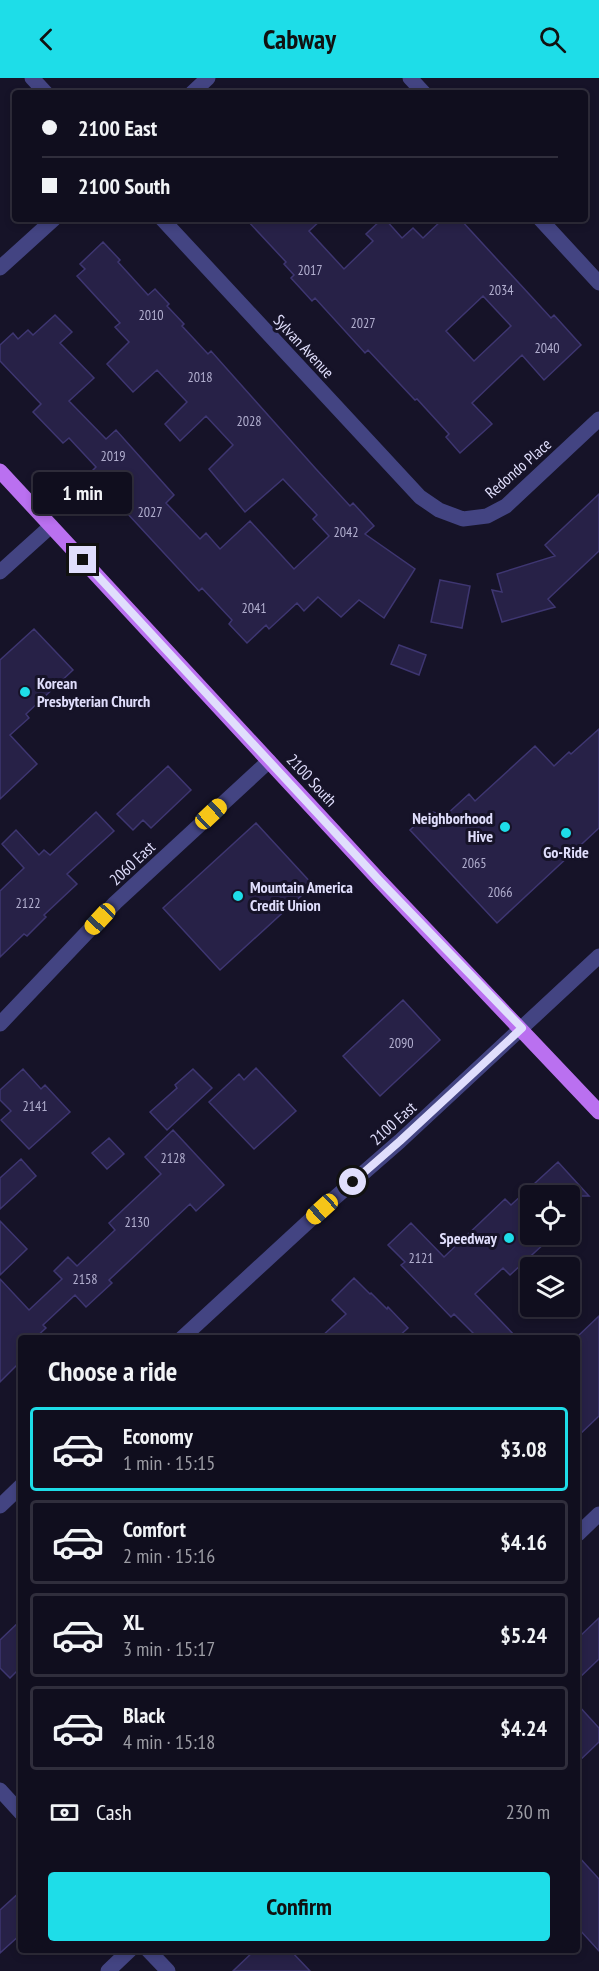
<!DOCTYPE html>
<html lang="en">
<head>
<meta charset="utf-8">
<style>
  :root { --surface:#100e1e; --page:#1e1c2b; --text:#f1f3f6; --muted:#9c9ca4; --line:#302e3c; --accent:#1edde8 }
  body { margin:0; font-family:"PT Sans Narrow",sans-serif; background:var(--page); color:var(--text); height:100vh; display:flex; flex-direction:column; font-size:22px; white-space:nowrap }
  * { box-sizing:border-box; margin:0 }
  p { font-size:20px; color:var(--muted) }
  .icon { flex:none; width:33px; height:33px; fill:none; stroke:currentColor; stroke-width:2; stroke-linecap:round; stroke-linejoin:round }
  .map { position:relative; flex:1; overflow:hidden }
  .side { position:absolute; left:18px; top:1257px; width:562px; height:618px; display:flex; flex-direction:column; background:var(--surface); border-radius:6px; box-shadow:0 3px 9px #0003,0 0 0 2px var(--line) }
  .side>* { flex:none }
  .hud { position:absolute; left:12px; top:12px; width:576px; height:132px; border-radius:6px; box-shadow:0 3px 9px #0003,0 0 0 2px var(--line); display:grid; align-content:center; height:132px; padding:0 30px; background:var(--surface) }
  .tools { position:absolute; left:520px; top:1107px; display:grid; gap:12px }
  .tools a { display:grid; place-items:center; width:60px; height:60px; border-radius:6px; background:var(--surface); box-shadow:0 3px 9px #0003,0 0 0 2px var(--line); font-size:30px }
  .end { position:absolute; width:27px; height:27px; margin:-14px; border:8px solid #e0defc; background:#111; box-shadow:0 0 0 3px #111 }
  .from { border-radius:50% }
  .bubble { position:absolute; height:42px; border-radius:6px; background:var(--surface); box-shadow:0 3px 9px #0003,0 0 0 2px var(--line); font-size:20px; font-weight:800; line-height:42px; text-align:center }
  .car { position:absolute; width:18px; height:36px; margin:-18px -9px; border-radius:8px; box-shadow:0 0 4px 2px #0007; background:linear-gradient(#f5c518 24%,#345 0 40%,#f5c518 0 76%,#345 0 86%,#f5c518 0) }
  .hud b { display:flex; align-items:center; gap:21px; height:57px; font-size:22px }
  .hud b+b { border-top:2px solid var(--line) }
  .hud i { width:15px; height:15px; background:var(--text) }
  ul { padding:0; list-style:none }
  li { display:flex; align-items:center; gap:18px; height:84px; margin:0 12px 9px; padding:0 18px; border:3px solid var(--line); border-radius:6px }
  li div { flex:1 }
  li b { display:block; font-size:22px }
  li em { font-style:normal; font-weight:800 }
  li.selected { border-color:var(--accent) }
  li>.icon { width:54px; height:54px; stroke-width:1.5 }
  h2 { padding:0 30px; font-size:27px; line-height:72px }
  .pay { display:flex; align-items:center; gap:15px; height:66px; padding:0 30px; font-size:22px }
  .pay p { margin-inline-start:auto }
  .primary-button { display:flex; gap:12px; margin-top:auto; padding:12px 30px }
  .primary-button a { flex:1; height:69px; border-radius:6px; background:var(--accent); color:#111; font-size:24px; font-weight:800; line-height:69px; text-align:center }
  header { display:flex; justify-content:space-between; align-items:center; height:78px; padding:0 30px; background:var(--accent); color:#111; font-size:27px; font-weight:800 }
  .map>svg:first-child { display:block }
  .building { fill:#272147; stroke:#3e3671; stroke-width:1.5; fill-rule:evenodd }
  .lines { fill:none; stroke-linecap:round; stroke-linejoin:round }
  .minor { stroke:#434482; stroke-width:15 }
  .major { stroke:#ba70f0; stroke-width:15 }
  .route { stroke:#e0defc; stroke-width:8 }
  .poi-dot { fill:#1edde8; stroke:#161328; stroke-width:2 }
  .labels { text-anchor:middle; dominant-baseline:central; stroke-width:6; stroke-linejoin:round; paint-order:stroke }
  .number-label { font-size:14px; fill:#b2afcf }
  .street-label { font-size:16px; fill:#e0defc; stroke:#161328 }
  .poi-label { font-size:16px; font-weight:bold; fill:#e0defc; stroke:#161328; text-anchor:start }
</style>
</head>
<body>
<header><svg class="icon" aria-label="back" viewBox="0 0 24 24"><path d="M15 5l-7 7 7 7"/></svg>Cabway<svg class="icon" aria-label="search" viewBox="0 0 24 24"><circle cx="10" cy="10" r="6"/><path d="M15 15l6 6"/></svg></header>
<div class="map">
<svg width="599" height="1893" viewBox="0 0 599 1893">
  <rect width="100%" height="100%" fill="#161328"/>
  <path class="building" d="M246,141h76l-13,12 35,38 29,-28 -7,-7 16,-15h3l17,19 11,-10 10,10 20,-19h17l91,99 3,-3 27,30 -37,35 -22,-25 -50,48 20,21 -32,29 -14,-16 3,-3 -32,-35 -2,1 -47,-50 -3,3 -50,-55 -3,3 -21,-23 3,-3 -10,-11 2,-2zM483,218l28,30 -37,35 -28,-30z
    M103,164l17,18 -2,2 30,33 7,-6 14,15 -2,2 17,18 -2,2 26,28 3,-3 105,118 34,37 3,-3 21,23 -9,8 50,35 -31,49 -25,-18 -18,17 -23,-20 -14,14 -7,-8 -28,26 -3,-4 -19,18 -18,-19 3,-4 -30,-32 -3,3 -109,-118 6,-6 -27,-29 -6,5 -30,-31 8,-8 -41,-43v-16l13,-12 5,6 10,-9 5,5 22,-20 17,17 -12,11 34,35 -25,23 37,38 10,-9 58,65 -8,8 34,36 6,-6 14,16 30,-28 44,48 35,-33 -16,-17 4,-4 -34,-36 -38,33 -36,-43 24,-24 -27,-29 -26,25 -15,-17 22,-22 -30,-32 -24,22 -26,-28 22,-22 -14,-15 5,-4 -43,-47 8,-7 -5,-5z
    M599,416v57l-51,48 7,8 -53,15 -10,-32 10,2 -5,-18 58,-18 -10,-11z
    M440,502l30,6 -8,42 -31,-6z
    M34,551l39,41 -47,44 3,4 -19,17 27,29 -37,35v-139z
    M399,567l27,10 -7,20 -28,-11z
    M599,651v99l-102,95 -87,-93 20,-19 15,5 24,-22 6,7 60,-55 19,20 15,-14 2,2z
    M168,688l23,24 -40,38 -8,-8 -10,10 -16,-16z
    M96,734l18,19 -47,43 10,10 -33,31 2,2 -19,19 -3,-2 -24,23v-66l24,-23 -22,-24 14,-14 23,25 5,-5 6,5z
    M256,745l57,62 -93,85 -57,-62z
    M403,922l37,40 -60,56 -37,-40z
    M256,990l40,43 -42,38 -45,-47 30,-28 5,6z
    M23,991l18,20 4,-4 25,27 -41,37 -28,-29 10,-9 -11,-11v-10z
    M193,991l19,19 -45,42 -17,-18 27,-24 -2,-3z
    M173,1052l51,55 -28,26 -6,-7 -81,76 3,3 -26,24 -11,-12 -32,30 3,3 -11,10h-14v23l-21,21v-103l29,31 33,-31 -8,-8 14,-14 9,9 38,-36 -6,-7 52,-49 -16,-17z
    M109,1060l15,16 -17,15 -15,-16z
    M21,1081l15,17 -36,33v-31z
    M558,1084l31,34h-58v38h8l7,8 -36,33 -7,-7 -28,26 42,44h-39l-24,-24 -3,3 -50,-52 4,-3 -17,-17 23,-22 33,34 61,-58 6,6z
    M0,1143l27,28 -27,26z
    M354,1200l16,16 1,-1 16,16 1,-2 20,21 -11,10h-77l26,-24 -14,-14z
    M599,1238v100l-21,20v-100z
    M599,1540v41l-21,20v-41z
    M21,1542v47l-11,11 -10,-10v-28z
    M578,1627l21,23v14l-21,20z
    M578,1778l21,23v72l-21,-23z
    M21,1813v43l-21,19v-43z
    M255,1872h35l20,21h-77z"/>
  <g class="lines">
    <path class="minor" d="M32,0l14,15
      M410,0l14,15
      M192,15l16,-15
      M162,141l258,278 19,13 24,9 24,-3 19,-10 93,-87
      M540,141l59,64
      M0,190l54,-49
      M0,494l51,-46
      M0,946l115,-121 154,-142
      M182,1260l140,-129 78,-68 199,-185
      M0,1428l21,-20
      M578,1456l21,-20
      M0,1712l21,23
      M148,1872l20,21
      M108,1893l22,-21"/>
    <path class="major" d="M0,393l379,409 220,232"/>
  </g>
  <g class="lines">
    <path class="route" d="M83,482l296,320 143,148 -122,113 -47,41"/>
  </g>
  <g class="poi-dot">
    <circle cx="25" cy="614" r="6"/>
    <circle cx="505" cy="749" r="6"/>
    <circle cx="566" cy="755" r="6"/>
    <circle cx="238" cy="818" r="6"/>
    <circle cx="509" cy="1160" r="6"/>
  </g>
  <g class="labels">
    <g class="number-label">
      <text x="310" y="192">2017</text>
      <text x="501" y="212">2034</text>
      <text x="151" y="237">2010</text>
      <text x="363" y="245">2027</text>
      <text x="547" y="270">2040</text>
      <text x="200" y="299">2018</text>
      <text x="249" y="343">2028</text>
      <text x="113" y="378">2019</text>
      <text x="150" y="434">2027</text>
      <text x="346" y="454">2042</text>
      <text x="254" y="530">2041</text>
      <text x="474" y="785">2065</text>
      <text x="500" y="814">2066</text>
      <text x="28" y="825">2122</text>
      <text x="401" y="965">2090</text>
      <text x="35" y="1028">2141</text>
      <text x="173" y="1080">2128</text>
      <text x="137" y="1144">2130</text>
      <text x="421" y="1180">2121</text>
      <text x="85" y="1201">2158</text>
    </g>
    <g class="street-label">
      <text transform="translate(304 268) rotate(47)">Sylvan Avenue</text>
      <text transform="translate(518 390) rotate(-41)">Redondo Place</text>
      <text transform="translate(312 702) rotate(47)">2100 South</text>
      <text transform="translate(132 785) rotate(-43)">2060 East</text>
      <text transform="translate(393 1045) rotate(-42)">2100 East</text>
    </g>
    <g class="poi-label">
      <text x="37" y="605">Korean<tspan x="37" dy="18">Presbyterian Church</tspan></text>
      <text x="493" y="740" text-anchor="end">Neighborhood<tspan x="493" dy="18">Hive</tspan></text>
      <text x="566" y="774" text-anchor="middle">Go-Ride</text>
      <text x="250" y="809">Mountain America<tspan x="250" dy="18">Credit Union</tspan></text>
      <text x="497" y="1160" text-anchor="end">Speedway</text>
    </g>
  </g>
</svg>
<div class="tools">
<a><svg class="icon" aria-label="locate" viewBox="0 0 24 24"><circle cx="12" cy="12" r="6"/><path d="M12 2v4M12 18v4M2 12h4M18 12h4"/></svg></a>
<a><svg class="icon" aria-label="layers" viewBox="0 0 24 24"><path d="M12 4l9 5-9 5-9-5zM3 14l9 5 9-5"/></svg></a>
</div>
<i class="end from" style="left:353px;top:1104px"></i>
<i class="end" style="left:83px;top:482px"></i>
<div class="bubble" style="left:33px;top:394px;width:99px">1 min</div>
<i class="car" style="left:211px;top:736px;rotate:47deg"></i>
<i class="car" style="left:100px;top:841px;rotate:223deg"></i>
<i class="car" style="left:322px;top:1131px;rotate:228deg"></i>
<div class="hud">
<b><i class="from"></i>2100 East</b>
<b><i></i>2100 South</b>
</div>
<section class="side">
<h2>Choose a ride</h2>
<ul>
<li class="selected"><svg class="icon" aria-label="car" viewBox="0 0 24 24"><path d="M5 17H2v-5l4-1 3-4h7l3 4 3 1v5h-3M9 17h6M6 11h13"/><circle cx="7" cy="17" r="2"/><circle cx="17" cy="17" r="2"/></svg><div><b>Economy</b><p>1 min · 15:15</p></div><em>$3.08</em></li>
<li><svg class="icon" aria-label="car" viewBox="0 0 24 24"><path d="M5 17H2v-5l4-1 3-4h7l3 4 3 1v5h-3M9 17h6M6 11h13"/><circle cx="7" cy="17" r="2"/><circle cx="17" cy="17" r="2"/></svg><div><b>Comfort</b><p>2 min · 15:16</p></div><em>$4.16</em></li>
<li><svg class="icon" aria-label="car" viewBox="0 0 24 24"><path d="M5 17H2v-5l4-1 3-4h7l3 4 3 1v5h-3M9 17h6M6 11h13"/><circle cx="7" cy="17" r="2"/><circle cx="17" cy="17" r="2"/></svg><div><b>XL</b><p>3 min · 15:17</p></div><em>$5.24</em></li>
<li><svg class="icon" aria-label="car" viewBox="0 0 24 24"><path d="M5 17H2v-5l4-1 3-4h7l3 4 3 1v5h-3M9 17h6M6 11h13"/><circle cx="7" cy="17" r="2"/><circle cx="17" cy="17" r="2"/></svg><div><b>Black</b><p>4 min · 15:18</p></div><em>$4.24</em></li>
</ul>
<div class="pay"><svg class="icon" aria-label="cash" viewBox="0 0 24 24"><path d="M3 7h18v10H3z"/><circle cx="12" cy="12" r="2"/></svg>Cash<p>230 m</p></div>
<div class="primary-button"><a>Confirm</a></div>
</section>
</div>
</body>
</html>
